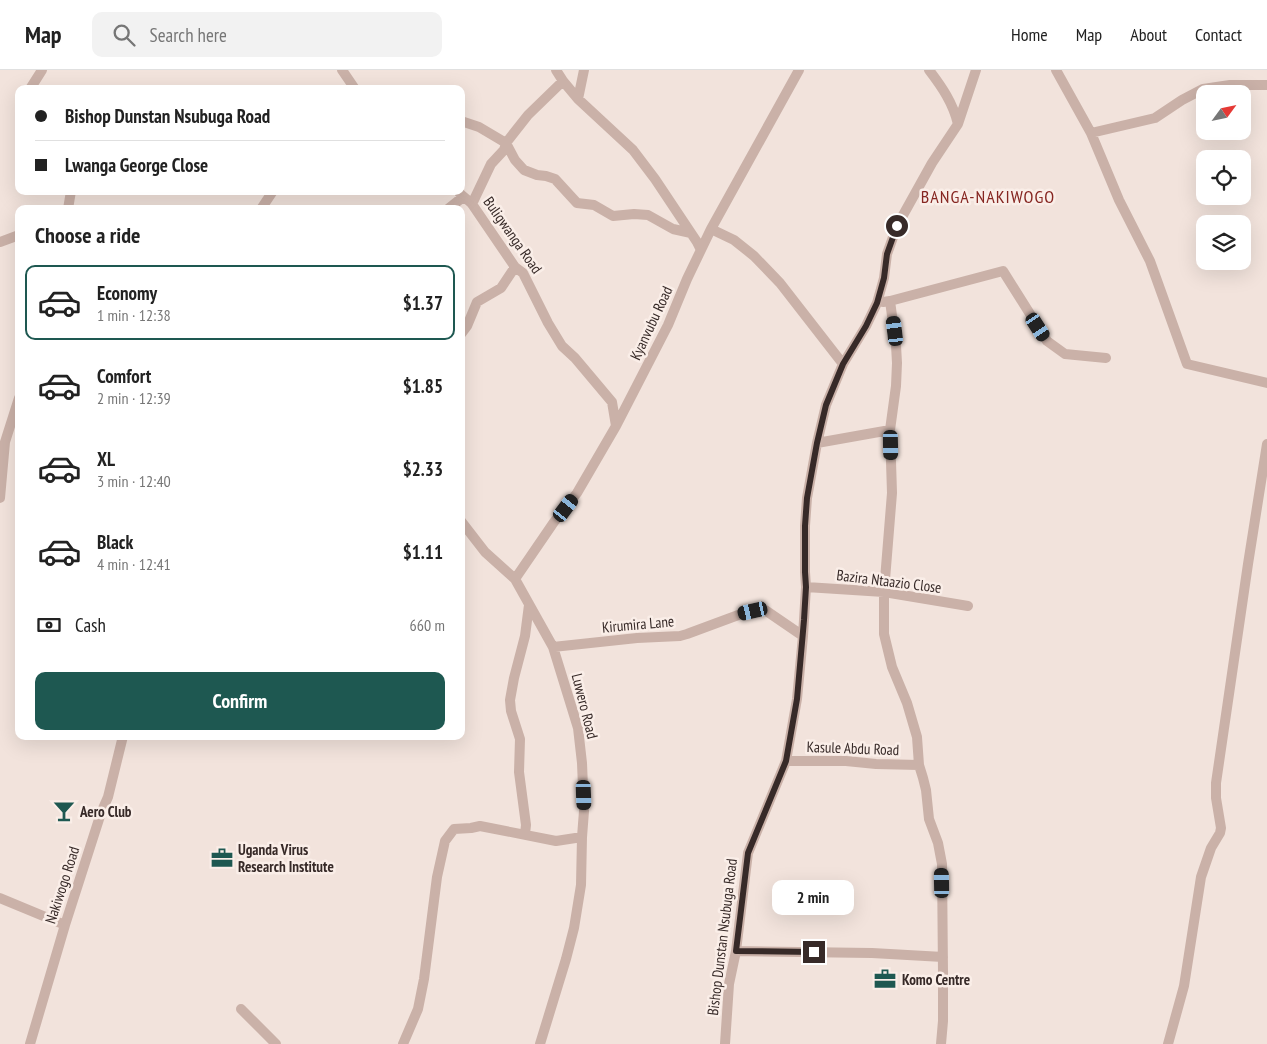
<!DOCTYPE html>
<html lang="en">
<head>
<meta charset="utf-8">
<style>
  :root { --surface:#fff; --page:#f2f2f2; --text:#222; --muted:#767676; --line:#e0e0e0; --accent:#1e5851 }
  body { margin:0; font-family:"PT Sans Narrow",sans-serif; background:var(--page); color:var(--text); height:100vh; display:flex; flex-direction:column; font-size:19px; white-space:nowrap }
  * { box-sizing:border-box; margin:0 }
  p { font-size:16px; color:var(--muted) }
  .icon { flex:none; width:28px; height:28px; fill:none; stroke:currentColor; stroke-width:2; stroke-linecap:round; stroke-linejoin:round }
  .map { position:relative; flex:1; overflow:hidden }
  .drawer { position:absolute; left:15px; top:135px; width:450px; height:535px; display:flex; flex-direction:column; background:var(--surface); border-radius:10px; box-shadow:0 5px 20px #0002 }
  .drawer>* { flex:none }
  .hud { position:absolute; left:15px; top:15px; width:450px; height:110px; border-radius:10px; box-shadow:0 5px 20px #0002; display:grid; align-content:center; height:110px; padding:0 20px; background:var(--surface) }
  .needle { width:32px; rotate:57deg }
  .fabs { position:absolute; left:1196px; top:15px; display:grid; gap:10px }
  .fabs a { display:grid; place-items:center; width:55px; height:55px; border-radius:10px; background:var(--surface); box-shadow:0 5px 20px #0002; font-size:25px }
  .end { position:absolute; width:22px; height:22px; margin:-11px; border:6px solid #372a28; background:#fff; box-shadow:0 0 0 2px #fff }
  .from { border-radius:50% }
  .bubble { position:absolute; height:35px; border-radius:10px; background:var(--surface); box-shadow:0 5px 20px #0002; font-size:16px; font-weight:700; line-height:35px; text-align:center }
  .car { position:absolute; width:15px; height:30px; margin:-15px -8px; border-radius:6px; box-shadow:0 0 4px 1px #0007; background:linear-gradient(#222 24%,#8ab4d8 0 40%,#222 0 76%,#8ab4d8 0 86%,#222 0) }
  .hud b { display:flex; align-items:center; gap:18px; height:48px; font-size:19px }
  .hud b+b { border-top:1px solid var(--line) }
  .hud i { width:12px; height:12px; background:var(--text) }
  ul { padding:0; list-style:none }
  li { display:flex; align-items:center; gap:15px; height:75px; margin:0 10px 8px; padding:0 10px; border:2px solid transparent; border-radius:10px }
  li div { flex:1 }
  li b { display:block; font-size:19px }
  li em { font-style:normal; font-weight:700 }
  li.selected { border-color:var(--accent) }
  li>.icon { width:45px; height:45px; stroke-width:1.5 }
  h2 { padding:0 20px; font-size:22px; line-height:60px }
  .pay { display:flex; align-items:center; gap:12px; height:55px; padding:0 20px; font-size:19px }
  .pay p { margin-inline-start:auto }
  .primary-button { display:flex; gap:10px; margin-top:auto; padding:10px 20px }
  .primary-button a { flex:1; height:58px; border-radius:10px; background:var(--accent); color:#fff; font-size:20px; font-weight:700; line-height:58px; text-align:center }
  header { display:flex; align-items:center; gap:30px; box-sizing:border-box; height:70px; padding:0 25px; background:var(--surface); border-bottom:1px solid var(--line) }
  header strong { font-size:24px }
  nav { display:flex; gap:28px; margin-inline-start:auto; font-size:18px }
  .search { width:350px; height:45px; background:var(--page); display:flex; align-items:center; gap:12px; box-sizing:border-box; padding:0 18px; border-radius:10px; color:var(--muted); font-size:19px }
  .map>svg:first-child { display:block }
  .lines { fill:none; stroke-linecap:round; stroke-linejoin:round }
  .minor { stroke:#cab1a8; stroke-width:10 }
  .route { stroke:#372a28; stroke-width:6 }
  .labels { text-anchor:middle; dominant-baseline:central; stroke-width:5; stroke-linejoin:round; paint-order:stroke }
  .street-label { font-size:15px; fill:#372a28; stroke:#faeee8 }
  .poi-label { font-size:15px; font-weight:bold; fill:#372a28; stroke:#faeee8; text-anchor:start }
  .quarter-label { font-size:18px; letter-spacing:1px; fill:#862621; stroke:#faeee8 }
</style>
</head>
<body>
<header>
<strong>Map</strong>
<div class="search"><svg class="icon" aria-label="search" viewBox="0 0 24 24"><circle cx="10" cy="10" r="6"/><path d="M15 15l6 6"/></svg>Search here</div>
<nav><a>Home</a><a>Map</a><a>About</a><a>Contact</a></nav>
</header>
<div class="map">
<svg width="1267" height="974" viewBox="0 0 1267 974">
  <rect width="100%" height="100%" fill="#f2e3dc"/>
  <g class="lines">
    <path class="minor" d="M342,0l13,19
      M556,0l7,11 15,18 55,51 22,29 42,63 4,8
      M929,0c13,17 24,33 29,54
      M1056,0l35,63 28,67 31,61 37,103 80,19
      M563,11l-35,34 -22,28 9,17 9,10 13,5 9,1 9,3 22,24 17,2 19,11 21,-2 14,1 25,14 18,4
      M30,19l12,-19
      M578,29l6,-29
      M461,51l18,6 27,16 -2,7 -13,14 -19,40
      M1091,63l64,-15 27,-18 21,-11 27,-4h37
      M458,121c4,6 10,8 14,13l43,63 8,6 25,50 14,23 13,12 37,44 4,24
      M68,139l3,-18
      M261,139l12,-18
      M448,139l15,-12
      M711,159l23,11 20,16 26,27 63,81
      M0,172l19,-7
      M890,231l6,44 1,18 -1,23 -6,44 2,63 -8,99v42l8,33 15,36 10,34 2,28 4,13 3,12 3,29 9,24 4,21 1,109v48l-2,23
      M883,232l7,-1 113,-30 44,70 18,13 41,4
      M461,264l6,-8 10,-24 24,-14 14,-21
      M817,373l73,-13
      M0,428l5,-56 14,-44
      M461,451l24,31 30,27 38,68 25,81 4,35 2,48 -2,26 -1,48 -7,43 -8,31 -26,85
      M515,509l39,-57 23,-29 39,-67 52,-101 19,-46 24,-50 88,-159
      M806,517l78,5 84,14
      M553,577l84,-9 43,-2 7,-2 54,-20 12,-3 12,-1 38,26
      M786,691h60l30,3 43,1
      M525,764l1,-9 -7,-53 1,-33 -9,-28 -1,-11 4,-22 11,-42 4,-31
      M0,828l65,27
      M736,881l136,2 71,4
      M241,939l35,35
      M30,974l35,-119 36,-112 7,-16 15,-61
      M403,974l15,-35 6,-30 13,-102 8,-36 9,-12 17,-1 9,-2 76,15 26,-4
      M725,974l4,-60 7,-33 12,-98 38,-92 11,-62 6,-63 3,-49 -1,-15v-46l2,-28 10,-55 9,-38 17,-41 23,-38 11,-23 7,-25 3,-24 10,-28 35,-63 26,-39 18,-54
      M1168,974l16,-58 17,-109 10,-29 9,-15 1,-5 -5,-30v-15l32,-219 19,-120"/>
  </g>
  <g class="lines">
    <path class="route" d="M814,882l-78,-1 12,-98 38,-92 11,-62 7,-79 2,-33 -1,-15v-46l2,-28 10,-55 9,-38 17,-41 23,-38 11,-23 7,-25 3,-24 10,-28"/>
  </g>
  <defs>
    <g id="bar-bare" transform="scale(1.725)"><path d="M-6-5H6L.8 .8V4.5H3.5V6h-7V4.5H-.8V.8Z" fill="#1e5851" stroke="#faeee8" stroke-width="2.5" paint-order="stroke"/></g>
    <g id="office-bare" transform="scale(1.725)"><path d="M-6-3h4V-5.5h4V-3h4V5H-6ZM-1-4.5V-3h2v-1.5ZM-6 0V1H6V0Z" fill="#1e5851" stroke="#faeee8" stroke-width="2.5" paint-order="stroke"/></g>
  </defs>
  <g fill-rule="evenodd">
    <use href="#bar-bare" x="64" y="741"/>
    <use href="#office-bare" x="222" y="788"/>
    <use href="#office-bare" x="885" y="909"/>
  </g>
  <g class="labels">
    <g class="street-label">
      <text transform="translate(513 165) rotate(55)">Buligwanga Road</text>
      <text transform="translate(651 253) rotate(-65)">Kyanvubu Road</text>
      <text transform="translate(889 511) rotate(7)">Bazira Ntaazio Close</text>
      <text transform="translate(638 554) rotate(-5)">Kirumira Lane</text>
      <text transform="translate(585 636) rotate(76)">Luwero Road</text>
      <text transform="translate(853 678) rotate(2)">Kasule Abdu Road</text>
      <text transform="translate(62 815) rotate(-72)">Nakiwogo Road</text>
      <text transform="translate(722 867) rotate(-83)">Bishop Dunstan Nsubuga Road</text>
    </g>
    <g class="poi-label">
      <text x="80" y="741">Aero Club</text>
      <text x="238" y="779">Uganda Virus<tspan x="238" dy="17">Research Institute</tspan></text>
      <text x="902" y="909">Komo Centre</text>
    </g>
    <g class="quarter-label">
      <text x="988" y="126">BANGA-NAKIWOGO</text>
    </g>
  </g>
</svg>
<div class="fabs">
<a><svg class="needle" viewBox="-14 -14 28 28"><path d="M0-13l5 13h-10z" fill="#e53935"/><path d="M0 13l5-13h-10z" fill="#767676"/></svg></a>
<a><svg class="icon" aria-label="locate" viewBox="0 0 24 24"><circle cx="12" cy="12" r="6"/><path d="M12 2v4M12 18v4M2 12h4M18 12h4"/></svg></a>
<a><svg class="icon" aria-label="layers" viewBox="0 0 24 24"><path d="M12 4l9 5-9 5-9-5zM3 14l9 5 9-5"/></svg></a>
</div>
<i class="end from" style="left:897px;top:156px"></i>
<i class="end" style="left:814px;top:882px"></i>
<div class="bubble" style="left:772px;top:810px;width:82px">2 min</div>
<i class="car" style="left:1038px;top:257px;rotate:147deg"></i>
<i class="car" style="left:895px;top:261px;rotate:353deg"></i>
<i class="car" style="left:891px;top:375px;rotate:179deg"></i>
<i class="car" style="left:566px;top:438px;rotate:37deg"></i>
<i class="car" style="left:753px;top:541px;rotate:257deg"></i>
<i class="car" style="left:584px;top:725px;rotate:178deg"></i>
<i class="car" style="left:942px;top:813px;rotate:359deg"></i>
<div class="hud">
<b><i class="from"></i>Bishop Dunstan Nsubuga Road</b>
<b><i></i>Lwanga George Close</b>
</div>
<section class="drawer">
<h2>Choose a ride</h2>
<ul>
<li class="selected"><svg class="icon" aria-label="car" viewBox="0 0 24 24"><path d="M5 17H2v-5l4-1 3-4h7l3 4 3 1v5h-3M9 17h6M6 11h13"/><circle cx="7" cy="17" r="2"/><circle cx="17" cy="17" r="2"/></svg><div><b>Economy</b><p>1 min · 12:38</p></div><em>$1.37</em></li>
<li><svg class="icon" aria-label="car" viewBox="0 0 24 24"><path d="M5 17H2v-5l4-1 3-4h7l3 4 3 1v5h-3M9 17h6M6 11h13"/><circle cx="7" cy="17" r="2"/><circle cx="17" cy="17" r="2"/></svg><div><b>Comfort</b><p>2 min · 12:39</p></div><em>$1.85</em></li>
<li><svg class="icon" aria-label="car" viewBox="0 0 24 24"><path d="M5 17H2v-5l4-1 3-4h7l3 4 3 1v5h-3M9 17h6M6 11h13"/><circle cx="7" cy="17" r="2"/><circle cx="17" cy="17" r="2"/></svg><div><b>XL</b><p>3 min · 12:40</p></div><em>$2.33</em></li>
<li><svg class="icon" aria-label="car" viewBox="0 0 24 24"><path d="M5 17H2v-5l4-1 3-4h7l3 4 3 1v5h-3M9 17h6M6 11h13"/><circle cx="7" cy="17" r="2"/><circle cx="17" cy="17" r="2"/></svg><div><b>Black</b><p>4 min · 12:41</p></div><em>$1.11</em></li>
</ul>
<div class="pay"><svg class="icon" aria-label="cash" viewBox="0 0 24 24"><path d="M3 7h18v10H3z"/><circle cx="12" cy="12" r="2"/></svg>Cash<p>660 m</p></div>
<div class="primary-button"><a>Confirm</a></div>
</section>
</div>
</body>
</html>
